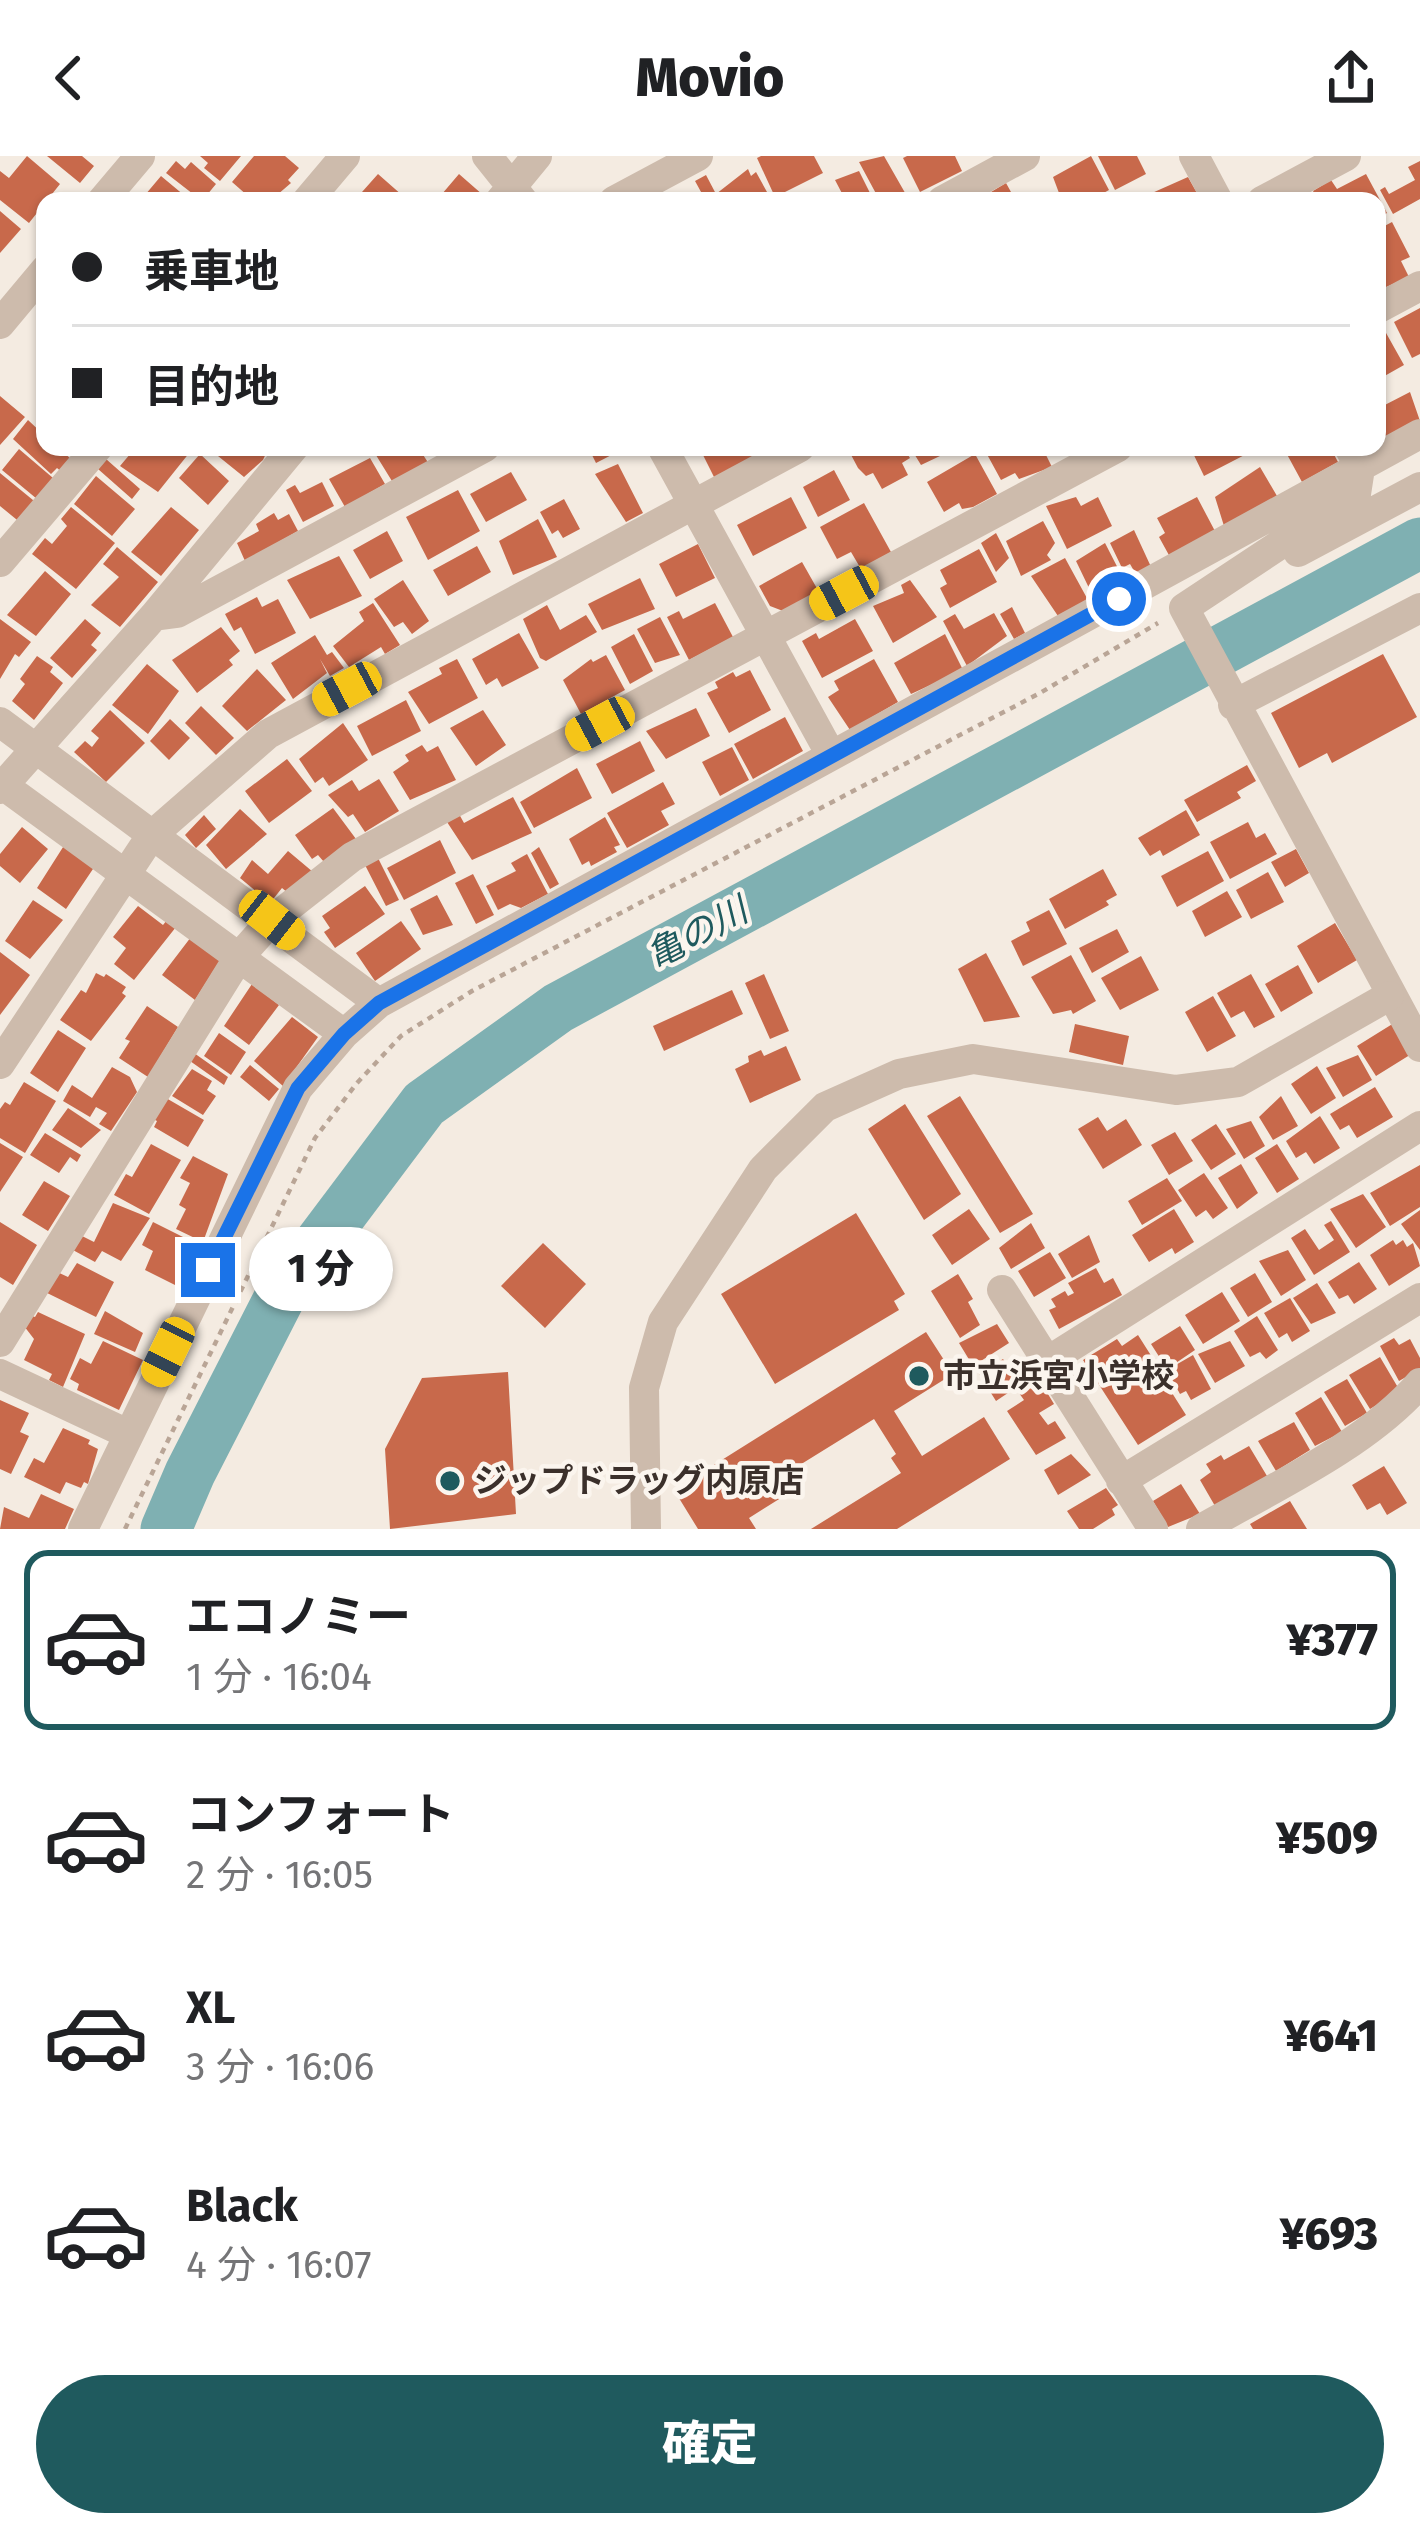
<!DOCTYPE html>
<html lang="ja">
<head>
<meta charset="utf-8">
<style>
  :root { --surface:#fff; --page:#f2f2f2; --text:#202124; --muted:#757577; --line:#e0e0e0; --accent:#1f5a5e }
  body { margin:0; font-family:"Fira Sans","Noto Sans JP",sans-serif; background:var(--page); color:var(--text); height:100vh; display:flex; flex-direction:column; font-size:45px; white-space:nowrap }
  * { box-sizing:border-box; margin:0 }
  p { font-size:39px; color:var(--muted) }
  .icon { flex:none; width:66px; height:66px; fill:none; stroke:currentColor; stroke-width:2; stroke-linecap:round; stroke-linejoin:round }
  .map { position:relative; height:1373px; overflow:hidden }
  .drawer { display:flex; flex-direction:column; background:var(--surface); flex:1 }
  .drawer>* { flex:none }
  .top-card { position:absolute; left:36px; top:36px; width:1350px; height:264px; border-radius:24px; box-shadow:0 3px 9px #0004; display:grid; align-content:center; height:264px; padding:0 36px; background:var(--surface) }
  .end { position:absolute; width:54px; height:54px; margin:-27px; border:15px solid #1a73e8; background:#fff; box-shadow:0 0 0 6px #fff }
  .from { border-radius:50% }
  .bubble { position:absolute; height:84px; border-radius:42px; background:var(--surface); box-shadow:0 3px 9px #0004; font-size:39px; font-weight:800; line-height:84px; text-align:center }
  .car { position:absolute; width:36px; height:72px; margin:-36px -18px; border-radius:15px; box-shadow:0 0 9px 3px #0007; background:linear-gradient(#f5c518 24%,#345 0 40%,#f5c518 0 76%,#345 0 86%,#f5c518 0) }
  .top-card b { display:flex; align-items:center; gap:42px; height:114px; font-size:45px }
  .top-card b+b { border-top:3px solid var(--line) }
  .top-card i { width:30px; height:30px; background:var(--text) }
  ul { padding:21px 0 0; list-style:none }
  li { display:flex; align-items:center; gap:36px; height:180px; margin:0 24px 18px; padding:0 12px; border:6px solid transparent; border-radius:24px }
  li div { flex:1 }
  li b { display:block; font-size:45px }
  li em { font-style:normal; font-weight:800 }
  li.current { border-color:var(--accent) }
  li>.icon { width:108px; height:108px; stroke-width:1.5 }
  .button { display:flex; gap:24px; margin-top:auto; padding:24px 36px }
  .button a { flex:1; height:138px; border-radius:72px; background:var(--accent); color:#fff; font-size:48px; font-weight:800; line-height:138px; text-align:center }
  header { display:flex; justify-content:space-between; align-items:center; height:156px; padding:0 36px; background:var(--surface); font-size:54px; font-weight:800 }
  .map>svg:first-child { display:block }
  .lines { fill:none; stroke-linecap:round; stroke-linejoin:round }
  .river { stroke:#7fb0b2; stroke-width:51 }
  .building { fill:#c8694b }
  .path { stroke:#b9a596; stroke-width:4.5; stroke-dasharray:6 6; stroke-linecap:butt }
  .minor { stroke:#cdbbac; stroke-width:30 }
  .tertiary { stroke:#cdbbac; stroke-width:30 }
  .route { stroke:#1a73e8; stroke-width:15 }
  .poi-dot { fill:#1f5a5e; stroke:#fbf5ee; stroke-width:4.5 }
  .labels { text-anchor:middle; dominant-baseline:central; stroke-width:9; stroke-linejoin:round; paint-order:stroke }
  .poi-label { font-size:33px; font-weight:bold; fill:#3b302b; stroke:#fbf5ee; text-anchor:start }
  .water-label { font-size:36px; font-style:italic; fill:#1f5a5e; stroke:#fbf5ee }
</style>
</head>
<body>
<header><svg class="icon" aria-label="back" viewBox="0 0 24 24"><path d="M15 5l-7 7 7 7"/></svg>Movio<svg class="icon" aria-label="share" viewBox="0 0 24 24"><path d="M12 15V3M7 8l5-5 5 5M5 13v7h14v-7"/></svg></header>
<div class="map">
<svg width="1420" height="1373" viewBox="0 0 1420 1373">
  <rect width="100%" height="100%" fill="#f4ebe1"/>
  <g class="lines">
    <path class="river" d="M166,1373l24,-56 92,-180 142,-189 134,-96 862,-465"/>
  </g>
  <path class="building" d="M27,0l33,28 -31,39 -29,-23v-29l9,7z
    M47,0h35l12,10 -14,17z
    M200,0h41l-21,25 -16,-13 4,-5z
    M254,0h31l14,12 -11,12 3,3 -21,18 -19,-9 -3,4 -16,-14z
    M761,0h53l9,17 -48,24 -18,-39z
    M884,0l24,42 -4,3h-24l-21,-39z
    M907,0h48l7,15 -42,21 -17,-34z
    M1091,0l18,34 -20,11h-27l-9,-24z
    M1098,0h39l9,18 -31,16z
    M176,5l9,8 6,-7 25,22 -14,17 -36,-28z
    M1420,5v38l-27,15 -13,-24 5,-3 4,7 26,-14 -7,-13z
    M748,13l3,7 5,-4 16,29h-66l-11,-20 11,-6 10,19z
    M859,15l15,30h-28l-11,-21z
    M378,18l25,22 -5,5h-44z
    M459,18l24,21 -5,6h-42z
    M1366,18l21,39 -10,6v-18h-59l-5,-10 18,-11 6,9z
    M161,20l30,25h-39l-7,-6z
    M1188,21l9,16 -8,4 2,4h-57z
    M1006,27l10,18h-33l-2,-3z
    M0,55l21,18 -21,24z
    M1392,66l18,35 -9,4 8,16 -32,14v-61z
    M1420,152v46l-8,4 -18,-36z
    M1381,168l23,41 -23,13 -4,-52z
    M1410,236l10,29 -43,20v-32z
    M0,240l25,21 -25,28z
    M28,264l17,16v11h13l15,14 -10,12 -6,-5 -6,6 -38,-35z
    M136,291h58l-36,45 -38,-26z
    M225,291h44l-6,13 -19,17 -26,-21z
    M371,291h47l11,17 -34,22z
    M588,291h39l-31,16z
    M699,291h65l2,4 -51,28z
    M857,291h46l7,11 -8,5 6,12 -26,14 -9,-16 -7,3 -8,-8 -9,-17z
    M910,291h49l-38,18z
    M983,291h59l10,20 -33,12 -4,-6 -14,7z
    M1190,291h70l-56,29z
    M1283,291h47l8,15 -36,20z
    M19,293l34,29 -16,21 -35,-29z
    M200,298l29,27 -21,24 -29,-27z
    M975,298l22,40 -24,13 -11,2 -3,-6 -15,9 -17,-30z
    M370,302l15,26 -40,23 -16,-28z
    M106,303l34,30 -8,10 -34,-30z
    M618,308l25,49 -17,9 -31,-48z
    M1260,311l17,29 -53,30 -9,-29z
    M834,314l16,30 -32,17 -15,-30z
    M511,316l16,28 -41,22 -16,-28z
    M0,317l39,32 -17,19 -22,-18z
    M96,320l39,33 -23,27 -38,-32z
    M322,326l12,24 -31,16 -17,-32 9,-5 5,8z
    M458,334l22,41 -52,29 -22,-43z
    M791,341l16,31 -54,28 -16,-31z
    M1076,341l5,9 17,-9 14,29 -45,23 -21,-43z
    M1197,341l19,36 -46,24 -11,-20 6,-4 -8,-15z
    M564,343l16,30 -17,9 -5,-8 -6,4 -12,-22z
    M864,347l27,49 -30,17 -10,-17 -14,7 -17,-32z
    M71,351l44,36 -39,46 -44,-35 13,-16 7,6 15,-18 -6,-7z
    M171,351l28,23 -38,46 -30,-24z
    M274,357l4,7 11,-6 9,17 -53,30 -8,-18 22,-12 -3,-7z
    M538,363l19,38 -44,18 -14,-34z
    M1043,365l12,22 -8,12 4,5 -30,16 -15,-35z
    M1134,374l18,39 -15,7 -7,-12 -8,4 -12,-25z
    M387,375l16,30 -33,18 -17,-29z
    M996,377l13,25 -13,14 -15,-29z
    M1105,387l20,39 -20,11 -5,-9 -11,4 -13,-27z
    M698,388l17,34 -39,19 -17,-33z
    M477,390l14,26 -43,24 -15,-26z
    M117,391l41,35 -38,45 -29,-22 28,-28 -16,-13z
    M979,393l18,33 -47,26 -10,-20 7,-4 -7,-14z
    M339,400l23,40 -52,23 -23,-39z
    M1065,402l23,42 -30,16 -27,-40z
    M802,406l17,30 -36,19 -13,-5 -11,-20z
    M45,415l26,23 -35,42 -29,-21z
    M640,422l15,31 -53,21 -14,-26z
    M403,424l26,41 -17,13 -9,-12 -9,5 -20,-28z
    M910,424l27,37 -44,26 -20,-37 31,-13 -3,-8z
    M257,441l5,10 16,-8 18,34 -41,21 -14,-27 -7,4 -9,-17z
    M373,447l27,42 -15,9 -4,-7 -32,20 -16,-21 31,-25 -5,-9z
    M715,447l18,34 -44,23 -22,-43 12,-6 4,8z
    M547,449l13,25 26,-15 11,17 -51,29 -6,-3 -17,-39z
    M1012,451l13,26 -11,6 -14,-25z
    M994,457l13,23 -40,30 -24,-45 12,-7 9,15z
    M660,461l20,38 -25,8 -18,-34z
    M0,463l31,23 -12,15 -4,-3 -15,25z
    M85,463l16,14 -10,12 6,5 -25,28 -22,-20z
    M855,463l18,32 -51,27 -20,-37 14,-8 3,6z
    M221,471l19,24 -11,9 4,5 -36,28 -25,-33z
    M519,477l20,35 -37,19 -5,-9 -11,7 -14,-26z
    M634,478l19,37 -23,13 -19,-37z
    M945,478l18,36 -52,24 -17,-31z
    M315,479l12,20 5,-3 12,16 -14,8 -10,-17 7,14 -34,26 -22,-36z
    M1383,498l34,63 -85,46 -5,-10 -28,15 -28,-55z
    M606,499l19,35 -44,24 -18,-34 28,-21 2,3z
    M37,500l16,11 -3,5 13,11 -29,37 -22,-19 13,-17 -5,-5z
    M457,503l21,39 -49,26 -21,-32 34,-18 -3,-6z
    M874,503l24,43 -48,28 -22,-33 11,-7 -5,-9z
    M147,508l32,27 -31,43 -36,-29z
    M257,513l29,31 -39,31 -25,-25z
    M750,514l21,40 -42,23 -22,-40 11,-5 -3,-6 18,-10 3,5z
    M406,544l15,31 -49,25 -15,-30z
    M201,550l33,32 -18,17 -31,-32z
    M696,552l14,28 -44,23 -20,-28z
    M110,554l35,33 -39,39 -32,-30 11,-11 7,6 7,-9 -8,-7z
    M483,554l23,35 -30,21 -26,-38z
    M785,561l18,34 -50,28 -19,-35z
    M170,563l20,19 -21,22 -19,-19z
    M343,567l25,37 -39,26 -6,-9 -8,6 -16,-24z
    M640,585l15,30 -43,23 -16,-30z
    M422,589l5,7 11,-6 18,34 -46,20 -17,-28 16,-11 -4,-6z
    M732,591l17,33 -29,16 -18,-34z
    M287,603l25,32 -43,32 -24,-32z
    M1247,609l9,16 -19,11 4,6 -44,24 -13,-22z
    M577,612l15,30 -58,30 -14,-26z
    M379,623l20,32 -34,21 -12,-18 -5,3 -20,-22 24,-15 7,11z
    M663,626l12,22 -14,7 8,14 -42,23 -20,-35z
    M513,641l19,36 -60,27 -25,-38 12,-8 5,9z
    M333,652l23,31 -32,23 -6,-7 -6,4 -17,-24z
    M240,653l27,25 -41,35 -20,-24z
    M1186,654l14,25 -37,21 -3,-6 -10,6 -12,-18z
    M204,659l12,14 -20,19 -11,-13z
    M605,661l15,28 -6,2 3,5 -26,14 -2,-5 -7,4 -13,-26z
    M1248,666l8,16 9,-5 12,21 -47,25 -20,-37z
    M22,671l26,22 -28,34 -20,-17v-12z
    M440,684l16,33 -52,27 -17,-32z
    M65,688l30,22 -29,43 -29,-21z
    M539,691l20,37 -9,5 -19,-36z
    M1296,693l13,24 -24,14 -14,-25z
    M288,695l25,21 -25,21 -6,-5 -12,15 -30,-25 12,-18 16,14z
    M1208,695l16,30 -47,26 -16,-31z
    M527,698l21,40 -27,14 -11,-4 -12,6 -12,-24 30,-15 -5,-8z
    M378,702l21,42 -13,6 -21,-41z
    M1103,713l14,26 -11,6 3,4 -44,24 -16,-30z
    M1268,716l16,30 -33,17 -15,-29z
    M473,718l21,41 -18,9 -21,-41z
    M365,730l20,28 -50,34 -11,-16 6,-4 -8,-12z
    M1227,735l15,26 -37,20 -13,-26z
    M437,739l16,30 -30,10 -13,-26z
    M33,744l30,20 -33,39 -25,-18z
    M138,750l25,19 4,-5 9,7 -42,53 -20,-16 12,-16 -13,-11z
    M1049,754l18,34 -44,22 -12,-25 19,-10 -4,-9z
    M401,765l20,28 -46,32 -19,-28z
    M1335,767l22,37 -39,23 -21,-37z
    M1117,773l12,23 -37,21 -13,-25z
    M191,781l30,22 -26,41 -33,-25z
    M0,796l30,23 -30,40z
    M986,797l34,64 -36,5 -26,-53z
    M1071,799l25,46 -23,13 -2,-4 -18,4 -22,-37z
    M1141,800l18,34 -39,20 -19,-32z
    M1298,809l15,28 -32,19 -16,-28z
    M96,817l8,4 2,-3 20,13 -4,6 4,3 -35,45 -31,-21 21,-30 5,3z
    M764,818l25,57 -19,8 -25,-56z
    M1251,818l24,43 -21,11 -10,-17 -13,7 -14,-25z
    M252,828l27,21 -30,40 -25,-19z
    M732,834l11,24 -79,37 -11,-25z
    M1213,840l23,40 -29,16 -22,-40z
    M147,850l31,21 -30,50 -29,-19 11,-17 -5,-2z
    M292,861l26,20 -35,49 -29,-25z
    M1394,867l19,30 -37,23 -19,-30z
    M1075,868l54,12 -6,29 -54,-13z
    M58,874l28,18 -28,44 -28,-19z
    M219,877l27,19 -15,23 -27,-19z
    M786,890l15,34 -51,23 -15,-34 14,-7 -1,-6 13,-6 3,6z
    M194,897l34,24 -4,8 -34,-24z
    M1358,899l14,25 -29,17 -17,-29z
    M250,909l29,24 -10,12 -29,-24z
    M1317,910l19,32 -25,16 -20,-30z
    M112,911l18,10 7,15 -26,39 -12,-7 8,-11 -11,-6 -6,10 -27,-16 9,-16 20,13z
    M192,913l20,12 -5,9 9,6 -13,19 -31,-19z
    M24,926l32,19 -31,52 -25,-15v-29l5,-7 5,3z
    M1375,931l18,30 -36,21 -8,-13 -9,5 -10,-16z
    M960,940l73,118 -33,19 -73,-117z
    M1281,940l17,30 -25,14 -14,-23z
    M166,942l38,22 -16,27 -34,-20 3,-6 -4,-2z
    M905,948l56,90 -37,26 -56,-91z
    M68,952l33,22 -20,18 -29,-18z
    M1320,960l20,32 -26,16 -8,-12 -10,6 -10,-17z
    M1098,961l9,14 19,-12 16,26 -39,24 -25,-40z
    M1251,965l14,25 -21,13 -18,-30z
    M1216,968l20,30 -25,16 -20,-30z
    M1175,976l18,29 -24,14 -18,-30z
    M45,977l36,22 -4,7 -7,-5 -11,16 -29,-18z
    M0,987l23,14 -23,35z
    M151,988l30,16 -32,54 -35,-19 12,-21 6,3z
    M1277,988l22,35 -22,14 -22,-35z
    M193,1000l35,18 -25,68 -27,-13 10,-20 -7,-4 11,-22 -10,-5z
    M1241,1008l17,29 -21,16 -19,-31z
    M1420,1009v42l-30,19 -20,-33z
    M1204,1017l24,35 -15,11 -7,-9 -10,7 -18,-27z
    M1167,1022l15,23 -40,24 -14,-24z
    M44,1025l26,15 -22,35 -26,-16z
    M1363,1038l23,33 -30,21 -26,-39z
    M113,1047l37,15 -29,43 -19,-10 -7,11 -24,-13 7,-15 16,8z
    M969,1053l21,30 -38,26 -20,-30z
    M1174,1053l20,33 -19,12 -3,-6 -23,14 -17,-27z
    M1420,1054v40l-19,-26z
    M856,1057l49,81 -11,7 5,9 -124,74 -54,-90z
    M1331,1065l19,31 -36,23 -23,-37 14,-9 14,21 15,-10 -10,-15z
    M0,1066l37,23 -24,40 -13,-8z
    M153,1066l48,24 -22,41 -34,-17 8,-19 -11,-6z
    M1031,1067l14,25 -34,21 -12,-21z
    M1089,1079l11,27 -28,16 -14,-24z
    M1393,1084l3,5 7,-5 4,7 6,-4 7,23 -31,20 -19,-31z
    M543,1087l43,41 -41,44 -44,-42z
    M1288,1094l18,30 -25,16 -22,-35z
    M1050,1096l16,26 -32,19 -16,-26z
    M1359,1106l18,27 -23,15 -6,-9 -9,4 -11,-17z
    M77,1107l37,19 -18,35 -53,-26 12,-20 13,6z
    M1096,1112l8,15 9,-5 9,17 -63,34 -10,-19 7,-3 -5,-8 14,-8 3,5 6,-3 -6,-10z
    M1255,1117l17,29 -24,15 -18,-29z
    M958,1118l15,25 -5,3 12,23 -20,13 -29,-47z
    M1317,1127l19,30 -25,11 -18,-26z
    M1222,1136l18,29 -37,23 -18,-29z
    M1290,1142l20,33 -18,11 -5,-9 -8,5 -15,-25z
    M105,1155l38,22 -8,19 -41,-18z
    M38,1156l47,22 -22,53 -14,-7 3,-6 -28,-14 10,-21 -10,-13 5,-11 6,2z
    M1257,1160l21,34 -12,9 -6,-7 -10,5 -16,-26z
    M997,1168l12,19 -36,23 -14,-23z
    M1180,1170l15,24 -28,19 -16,-25z
    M926,1176l27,42 -59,37 28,45 62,-39 26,42 -113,70h-86l90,-56 -10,-15 5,-4 -22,-35 -92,57 10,15 -43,27 7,11h-58l-24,-39z
    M1138,1179l26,41 -7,4 5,8 5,-3 19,30 -48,30 -55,-85 34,-21 5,7z
    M1394,1182l5,7 11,-6 10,19v11l-21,12 -19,-35z
    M103,1185l40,19 -24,50 -42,-20 2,-6 -9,-5 10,-21 11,6z
    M1230,1185l15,25 -30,17 -17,-29z
    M1193,1199l18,34 -20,11 -5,-9 -6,3 -13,-24z
    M1380,1201l20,34 -30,18 -21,-34z
    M1003,1203l7,10 10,-6 9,16 -33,22 -17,-27z
    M508,1216l8,142 -126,15 -5,-80 37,-71z
    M1347,1223l20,34 -22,13 -21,-34z
    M1040,1225l14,23 -15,9 9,12 7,-4 11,17 -30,17 -29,-44 17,-11 -5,-7z
    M1321,1241l21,35 -27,14 -20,-33z
    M0,1244l29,13 -9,19 9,4 -18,38 -11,-5z
    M1294,1266l16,28 -34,21 -18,-30z
    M63,1272l27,12 -2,4 10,5 -10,35 -4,-2 -3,6 -15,-6 -6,12 -36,-17 10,-19 10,5z
    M1249,1290l18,30 -52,30 -15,-26 11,-8 -5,-8 15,-9 3,5z
    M1071,1298l20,21 -33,20 -14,-25z
    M1384,1310l23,37 -20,12 -7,-12 -13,7 -15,-25z
    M1181,1328l19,30 -32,13 -15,-26z
    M1106,1332l12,17 -6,4 3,6 -22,14h-14l-12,-18z
    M41,1338l33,15 -9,20h-65l4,-22 25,11z
    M1290,1345l17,28h-54l-3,-5z"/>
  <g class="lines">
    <path class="path" d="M125,1373l190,-391 42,-55 44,-47 71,-45 568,-298 118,-70"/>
    <path class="minor" d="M487,0l36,45
      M1194,0l24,45
      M307,45l38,-45
      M500,45l37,-45
      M614,45l84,-45
      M942,45l83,-45
      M1262,45l84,-45
      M1377,153l43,-23
      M662,291l169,308
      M1349,291l11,21 -4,26 -172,114 236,439
      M1298,396l122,-65
      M0,406l98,-115
      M154,460l23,-3 308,-166
      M1233,549l187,-97
      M0,566l379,281
      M0,627l344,251
      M0,633l154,-173 140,-169
      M0,908l151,-228 117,-102 532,-287
      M1002,1134l151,239
      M0,1186l239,-385 33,-37 80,-63 766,-410
      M1048,1205l372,-235
      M0,1218l128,60
      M1121,1325l299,-183
      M83,1373l215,-441 46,-54 35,-31 1041,-569
      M1201,1373c70,-40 167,-85 219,-146"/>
    <path class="tertiary" d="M102,45l38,-45
      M0,168l45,-54
      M646,1373l-2,-141 19,-66 100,-153 62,-62 74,-33 74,-15 203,31 62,-8 151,-86"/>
  </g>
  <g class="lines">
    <path class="route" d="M208,1114l90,-182 46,-54 35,-31 740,-404"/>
  </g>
  <g class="poi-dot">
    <circle cx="919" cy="1220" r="12"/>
    <circle cx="450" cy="1325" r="12"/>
  </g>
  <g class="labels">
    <g class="poi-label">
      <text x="943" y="1220">市立浜宮小学校</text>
      <text x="474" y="1325">ジップドラッグ内原店</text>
    </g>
    <g class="water-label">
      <text transform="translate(697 777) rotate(-28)">亀の川</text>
    </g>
  </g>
</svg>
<i class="end from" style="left:1119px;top:443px"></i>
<i class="end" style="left:208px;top:1114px"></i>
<div class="bubble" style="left:249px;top:1071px;width:144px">1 分</div>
<i class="car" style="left:844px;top:437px;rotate:242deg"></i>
<i class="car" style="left:347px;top:533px;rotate:242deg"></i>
<i class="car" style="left:600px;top:568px;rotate:242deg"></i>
<i class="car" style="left:272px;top:764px;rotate:128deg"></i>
<i class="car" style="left:168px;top:1196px;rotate:206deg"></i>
<div class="top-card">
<b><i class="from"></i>乗車地</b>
<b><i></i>目的地</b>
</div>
</div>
<section class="drawer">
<ul>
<li class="current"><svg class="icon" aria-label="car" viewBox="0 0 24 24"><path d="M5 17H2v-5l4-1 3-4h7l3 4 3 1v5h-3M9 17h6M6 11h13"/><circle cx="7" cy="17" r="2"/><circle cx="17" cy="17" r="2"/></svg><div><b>エコノミー</b><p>1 分 · 16:04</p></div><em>¥377</em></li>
<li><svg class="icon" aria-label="car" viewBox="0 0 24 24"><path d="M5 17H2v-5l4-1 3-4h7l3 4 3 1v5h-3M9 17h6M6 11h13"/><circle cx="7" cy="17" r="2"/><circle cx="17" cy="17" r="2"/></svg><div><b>コンフォート</b><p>2 分 · 16:05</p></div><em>¥509</em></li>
<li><svg class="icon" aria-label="car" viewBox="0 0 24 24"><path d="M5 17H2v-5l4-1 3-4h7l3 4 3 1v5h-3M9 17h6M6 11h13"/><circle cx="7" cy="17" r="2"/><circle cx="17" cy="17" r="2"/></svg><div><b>XL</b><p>3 分 · 16:06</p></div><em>¥641</em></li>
<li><svg class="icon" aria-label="car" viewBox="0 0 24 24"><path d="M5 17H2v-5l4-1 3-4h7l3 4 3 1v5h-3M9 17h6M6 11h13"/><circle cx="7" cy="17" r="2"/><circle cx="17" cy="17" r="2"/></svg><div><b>Black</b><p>4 分 · 16:07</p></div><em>¥693</em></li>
</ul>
<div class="button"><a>確定</a></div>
</section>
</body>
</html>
